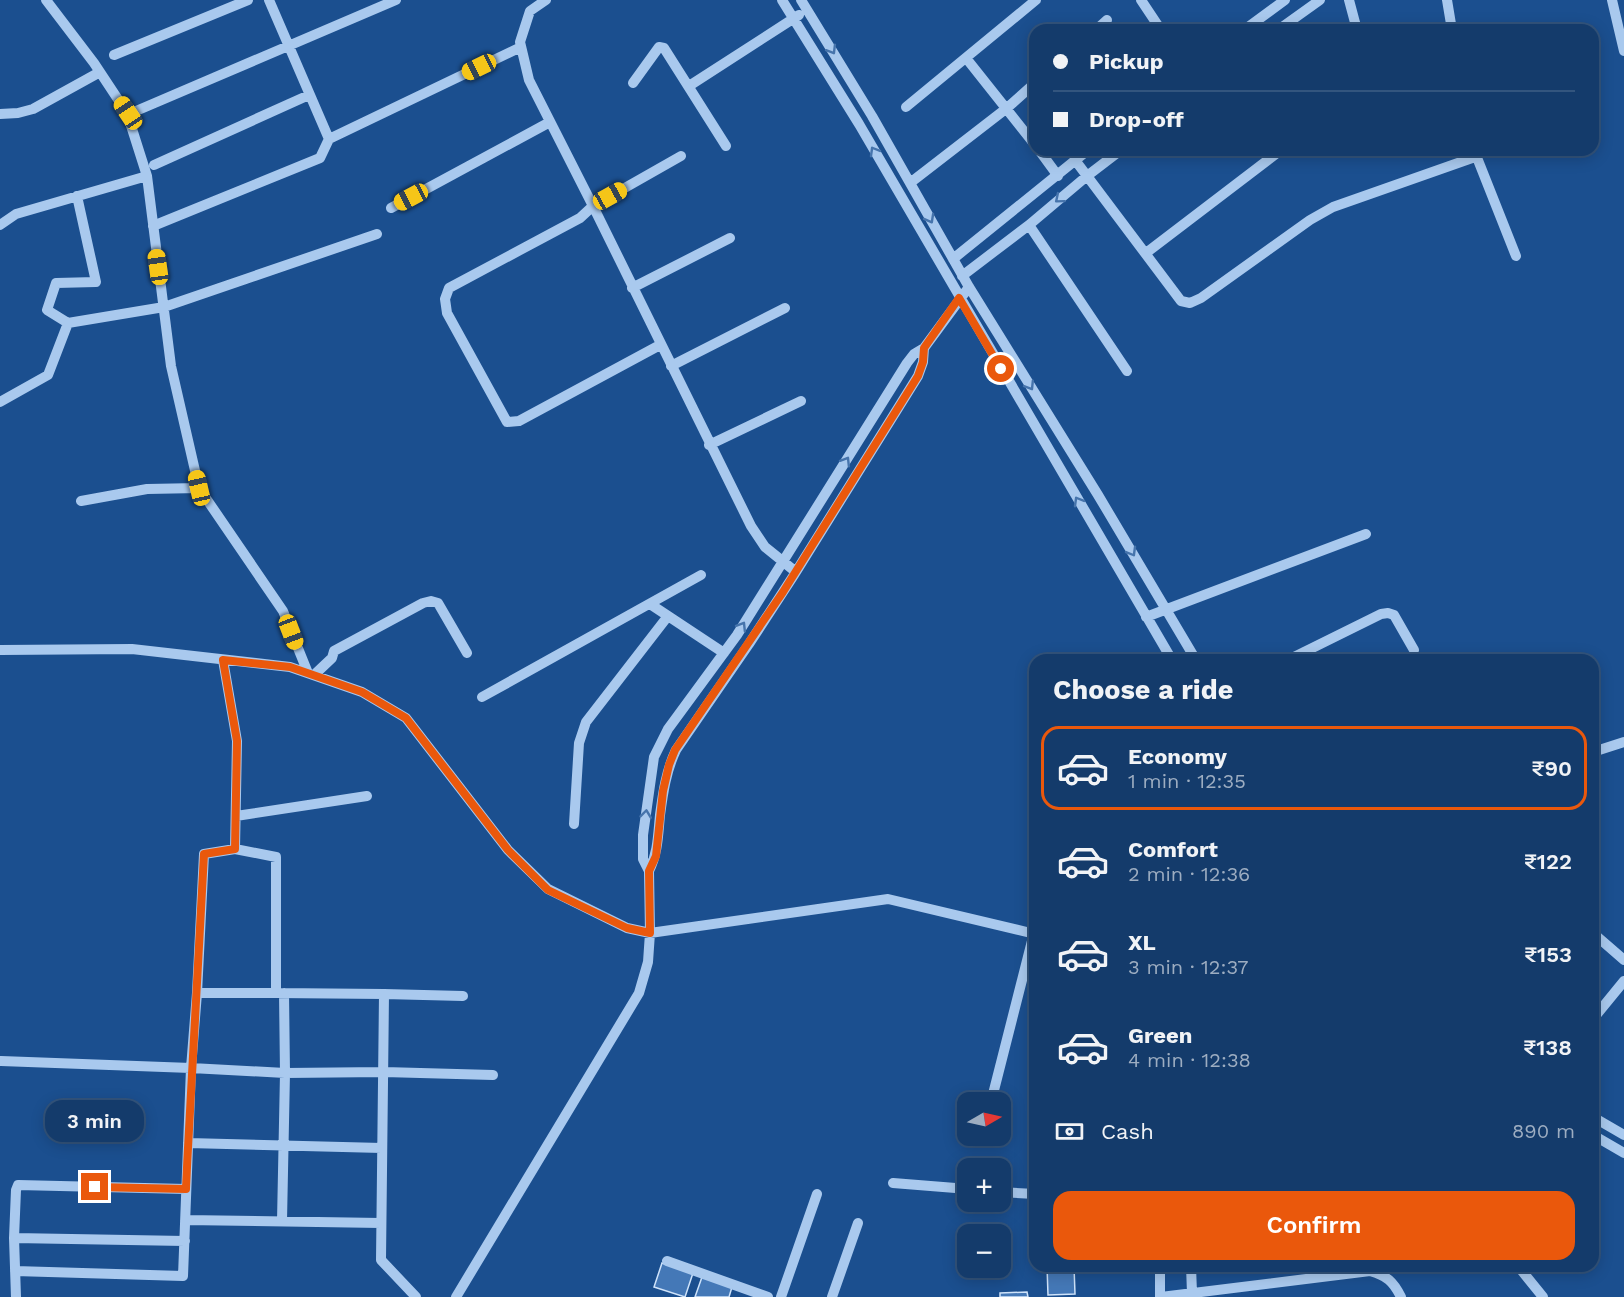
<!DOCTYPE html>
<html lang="en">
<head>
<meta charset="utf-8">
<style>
  :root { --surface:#143b6b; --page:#1d4271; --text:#f1f3f6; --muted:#9dadc1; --line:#33557e; --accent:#ea580c }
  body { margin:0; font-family:"Work Sans",sans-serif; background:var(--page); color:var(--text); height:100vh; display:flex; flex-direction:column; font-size:22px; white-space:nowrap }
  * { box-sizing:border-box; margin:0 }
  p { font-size:20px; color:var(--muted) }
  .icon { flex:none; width:33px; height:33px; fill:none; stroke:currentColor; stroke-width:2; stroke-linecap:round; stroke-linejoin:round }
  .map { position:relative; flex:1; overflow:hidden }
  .side { position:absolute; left:1029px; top:654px; width:570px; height:618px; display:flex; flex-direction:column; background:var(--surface); border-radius:18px; box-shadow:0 3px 15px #0003,0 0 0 2px var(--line) }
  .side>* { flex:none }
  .hud { position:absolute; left:1029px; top:24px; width:570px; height:132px; border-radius:18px; box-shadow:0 3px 15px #0003,0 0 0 2px var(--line); display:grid; align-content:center; height:132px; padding:0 24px; background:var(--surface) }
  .needle { width:39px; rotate:81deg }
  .fabs { position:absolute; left:957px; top:1092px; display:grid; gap:12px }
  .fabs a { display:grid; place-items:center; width:54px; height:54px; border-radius:12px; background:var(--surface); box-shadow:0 3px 15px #0003,0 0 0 2px var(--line); font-size:30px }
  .end { position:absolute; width:27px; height:27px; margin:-14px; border:8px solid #ea580c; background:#fff; box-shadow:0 0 0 3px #fff }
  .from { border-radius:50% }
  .bubble { position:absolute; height:42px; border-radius:18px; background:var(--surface); box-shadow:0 3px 15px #0003,0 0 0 2px var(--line); font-size:20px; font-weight:600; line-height:42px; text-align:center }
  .car { position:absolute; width:18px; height:36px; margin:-18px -9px; border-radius:8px; box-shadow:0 0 4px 2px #0007; background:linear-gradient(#f5c518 24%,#345 0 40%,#f5c518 0 76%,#345 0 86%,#f5c518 0) }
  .hud b { display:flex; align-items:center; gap:21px; height:57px; font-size:22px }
  .hud b+b { border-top:2px solid var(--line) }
  .hud i { width:15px; height:15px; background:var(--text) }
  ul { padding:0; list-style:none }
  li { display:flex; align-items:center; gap:18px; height:84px; margin:0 12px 9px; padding:0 12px; border:3px solid transparent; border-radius:18px }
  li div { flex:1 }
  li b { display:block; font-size:22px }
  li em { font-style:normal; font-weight:600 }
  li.selected { border-color:var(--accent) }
  li>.icon { width:54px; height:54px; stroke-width:1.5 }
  h2 { padding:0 24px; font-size:27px; line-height:72px }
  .pay { display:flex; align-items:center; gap:15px; height:66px; padding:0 24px; font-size:22px }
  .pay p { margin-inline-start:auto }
  .cta { display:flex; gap:12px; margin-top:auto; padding:12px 24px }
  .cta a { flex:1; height:69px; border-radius:18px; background:var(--accent); color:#fff; font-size:24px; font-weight:600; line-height:69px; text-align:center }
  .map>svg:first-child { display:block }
  .building { fill:#4478b7; stroke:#cfe3fa; stroke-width:1.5 }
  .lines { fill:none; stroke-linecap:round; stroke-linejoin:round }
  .minor { stroke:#a9c9ee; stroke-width:10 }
  .oneway { stroke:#4674ac }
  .route { stroke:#ea580c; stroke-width:8 }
</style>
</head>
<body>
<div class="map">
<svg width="1624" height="1297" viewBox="0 0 1624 1297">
  <rect width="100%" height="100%" fill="#1b4f8f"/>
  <path class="building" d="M662,1263l31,10 -8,24 -31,-10z
    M1047,1266h27l1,28 -27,1z
    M702,1277l30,10 -3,10h-34z
    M1027,1292l1,5h-28v-4z"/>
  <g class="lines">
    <path class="minor" d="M46,0l48,63 33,50 20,63
      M269,0l60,139 192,-92
      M546,0l-16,11 -10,31 9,38 64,126 158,320 14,21 31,25
      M782,0l77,124 313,536
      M801,0l71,116 97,171 129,208 98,165
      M1141,0l20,30
      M1349,0l8,30
      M1447,0l5,30
      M1612,0l12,51
      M1096,30l11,-10
      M1244,30l41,-30
      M1278,30l42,-30
      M114,55l134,-55
      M966,58l69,87
      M633,83l26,-36 5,1 62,98
      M689,86l110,-71
      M906,107l130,-107
      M136,111l260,-111
      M0,114l18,-1 15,-4 67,-37
      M1039,150l19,26
      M1474,150l42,106
      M1075,160l106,141 9,2 11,-5 109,-78 23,-13 142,-50
      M154,165l155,-70
      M910,183l97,-75 28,-25
      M391,208l159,-86
      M0,225l16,-11 131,-38 24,190 28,122 84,123 25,62
      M1029,225l98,146
      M153,226l167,-68 9,-19
      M1146,253l135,-103
      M953,259l135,-109
      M962,276l67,-51 58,-49 34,-26
      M632,288l98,-50
      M68,323l96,-16 213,-73
      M660,345l-141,76 -12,1 -60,-109 -2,-14 4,-11 131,-70 13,-12 88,-50
      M671,366l114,-58
      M0,402l48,-27 20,-52 -21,-13 9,-27 40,-1 -19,-86
      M709,445l92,-44
      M81,501l66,-12 52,-1
      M650,604l74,49
      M1146,617l220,-83
      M0,650l132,-1 158,18 72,25 44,26 102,132 40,39 79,39 23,5 238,-34 147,35
      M223,660l14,81 -2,108 41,8v136l108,1 -3,266 35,37
      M1288,660l93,-46 7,-1 6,2 20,35
      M314,675l18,-17 2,-7 89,-48 8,-2 7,2 29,50
      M482,697l219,-122
      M1593,752l31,-10
      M236,816l131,-20
      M574,824l5,-81 7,-21 82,-106
      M235,849l-31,5 -7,139 -6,75 94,5 -3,148
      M649,871c9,-18 9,-36 11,-56 3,-22 6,-44 16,-65l73,-106 45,-69 124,-199 5,-14 1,-14
      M1593,933l31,27
      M197,993h79
      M284,993l1,80 99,-1 109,3
      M384,994l79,2
      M1593,1019l31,-38
      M1,1061l190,7 -8,208 -168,-5
      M991,1102l43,-169
      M1593,1117l31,18
      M1593,1135l31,18
      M188,1143l194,5
      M893,1183l75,6
      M1000,1192l35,2
      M185,1220l196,3
      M14,1238l2,-48 2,-5 168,4
      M667,1261l101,36
      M1191,1266l1,27
      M1518,1266l25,31
      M16,1297l-2,-59 171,3
      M456,1297l183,-304 9,-31 2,-29 -1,-62 -6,-12v-24l11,-78 14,-28 69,-94 170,-272 7,-9 10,-6 45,-61
      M781,1297l36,-103
      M832,1297l26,-74
      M1160,1297v-31
      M1161,1297l209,-26c17,5 23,10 31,26"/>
  </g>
  <defs><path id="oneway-chevron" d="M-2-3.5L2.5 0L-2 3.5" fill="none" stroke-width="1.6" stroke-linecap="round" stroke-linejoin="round" transform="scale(1.5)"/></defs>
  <g class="oneway">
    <use href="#oneway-chevron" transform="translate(832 50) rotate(59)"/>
    <use href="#oneway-chevron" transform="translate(874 151) rotate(-120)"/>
    <use href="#oneway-chevron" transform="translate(1059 199) rotate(140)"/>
    <use href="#oneway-chevron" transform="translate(930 219) rotate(61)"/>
    <use href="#oneway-chevron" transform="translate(1030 386) rotate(58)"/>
    <use href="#oneway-chevron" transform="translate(846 461) rotate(-58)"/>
    <use href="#oneway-chevron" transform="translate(1078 501) rotate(-120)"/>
    <use href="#oneway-chevron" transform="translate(1132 552) rotate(60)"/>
    <use href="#oneway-chevron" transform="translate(742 626) rotate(-58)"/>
    <use href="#oneway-chevron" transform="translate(646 814) rotate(-83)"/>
  </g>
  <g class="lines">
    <path class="route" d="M95,1187l91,2c5,-112 12,-224 18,-335l31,-5 2,-108 -14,-81 67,7 72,25 44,26 102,132 40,40 79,38 23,5 -1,-62 7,-15 7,-65 6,-26 6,-15 108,-158 135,-216 5,-14 1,-14 35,-50 42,71"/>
  </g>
</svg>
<div class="fabs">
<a><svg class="needle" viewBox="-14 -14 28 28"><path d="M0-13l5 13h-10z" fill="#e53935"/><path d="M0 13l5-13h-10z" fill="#9dadc1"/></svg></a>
<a>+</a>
<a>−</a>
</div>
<i class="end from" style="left:1001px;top:369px"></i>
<i class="end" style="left:95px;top:1187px"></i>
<div class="bubble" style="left:45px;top:1100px;width:99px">3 min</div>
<i class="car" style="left:479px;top:67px;rotate:244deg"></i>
<i class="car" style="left:128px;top:113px;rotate:326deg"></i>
<i class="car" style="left:610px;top:196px;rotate:61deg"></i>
<i class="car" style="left:411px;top:197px;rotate:242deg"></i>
<i class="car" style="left:158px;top:267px;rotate:352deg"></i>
<i class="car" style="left:199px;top:488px;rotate:347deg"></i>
<i class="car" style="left:291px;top:632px;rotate:159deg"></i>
<div class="hud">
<b><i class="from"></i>Pickup</b>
<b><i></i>Drop-off</b>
</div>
<section class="side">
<h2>Choose a ride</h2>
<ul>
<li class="selected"><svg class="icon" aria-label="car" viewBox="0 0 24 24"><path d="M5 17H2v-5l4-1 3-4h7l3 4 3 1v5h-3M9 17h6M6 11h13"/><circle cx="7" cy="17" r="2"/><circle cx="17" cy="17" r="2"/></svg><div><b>Economy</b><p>1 min · 12:35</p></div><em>₹90</em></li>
<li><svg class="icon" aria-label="car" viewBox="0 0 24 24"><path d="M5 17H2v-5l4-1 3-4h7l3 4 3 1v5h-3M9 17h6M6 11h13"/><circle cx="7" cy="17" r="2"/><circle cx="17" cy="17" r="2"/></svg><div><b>Comfort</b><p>2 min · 12:36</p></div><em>₹122</em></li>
<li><svg class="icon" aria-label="car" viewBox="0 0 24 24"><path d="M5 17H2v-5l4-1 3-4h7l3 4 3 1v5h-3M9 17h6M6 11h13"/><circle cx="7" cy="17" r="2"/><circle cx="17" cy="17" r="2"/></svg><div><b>XL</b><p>3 min · 12:37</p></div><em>₹153</em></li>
<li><svg class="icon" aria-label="car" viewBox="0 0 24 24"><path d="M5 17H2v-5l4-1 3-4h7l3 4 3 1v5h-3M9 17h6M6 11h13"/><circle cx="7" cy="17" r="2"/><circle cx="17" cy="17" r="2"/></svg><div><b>Green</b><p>4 min · 12:38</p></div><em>₹138</em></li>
</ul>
<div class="pay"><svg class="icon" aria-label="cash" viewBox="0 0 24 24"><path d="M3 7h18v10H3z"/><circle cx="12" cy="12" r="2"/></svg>Cash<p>890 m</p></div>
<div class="cta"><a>Confirm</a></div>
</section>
</div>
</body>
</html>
